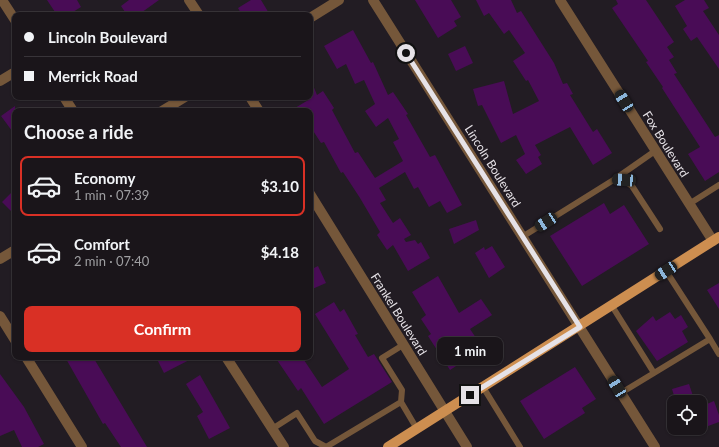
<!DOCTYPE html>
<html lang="en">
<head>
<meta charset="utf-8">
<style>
  :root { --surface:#1a151a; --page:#272227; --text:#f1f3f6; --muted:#9f9fa2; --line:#383439; --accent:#d93025 }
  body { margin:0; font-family:Lato,sans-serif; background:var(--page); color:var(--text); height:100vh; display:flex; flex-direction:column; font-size:15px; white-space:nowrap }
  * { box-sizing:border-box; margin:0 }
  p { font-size:13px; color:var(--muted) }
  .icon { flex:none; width:22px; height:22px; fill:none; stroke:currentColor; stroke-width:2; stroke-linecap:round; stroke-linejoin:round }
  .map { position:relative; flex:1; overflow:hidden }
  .details { position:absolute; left:12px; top:108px; width:301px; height:252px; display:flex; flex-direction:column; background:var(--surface); border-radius:8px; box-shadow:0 1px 3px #0004,0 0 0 1px var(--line) }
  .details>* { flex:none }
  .top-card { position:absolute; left:12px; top:12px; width:301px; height:88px; border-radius:8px; box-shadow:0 1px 3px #0004,0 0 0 1px var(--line); display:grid; align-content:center; height:88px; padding:0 12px; background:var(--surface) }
  .buttons { position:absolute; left:667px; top:395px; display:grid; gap:8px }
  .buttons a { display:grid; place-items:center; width:40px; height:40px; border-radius:8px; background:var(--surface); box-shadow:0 1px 3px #0004,0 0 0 1px var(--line); font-size:20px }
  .end { position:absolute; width:18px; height:18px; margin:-9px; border:5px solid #e6e2e7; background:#111; box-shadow:0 0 0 2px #111 }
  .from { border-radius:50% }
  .bubble { position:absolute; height:28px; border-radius:8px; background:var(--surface); box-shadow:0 1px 3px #0004,0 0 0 1px var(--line); font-size:13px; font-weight:700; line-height:28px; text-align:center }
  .car { position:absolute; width:12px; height:24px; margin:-12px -6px; border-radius:5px; box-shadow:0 0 3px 1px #0007; background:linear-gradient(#222 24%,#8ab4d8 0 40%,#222 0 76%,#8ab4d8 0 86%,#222 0) }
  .top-card b { display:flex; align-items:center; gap:14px; height:38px; font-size:15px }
  .top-card b+b { border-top:1px solid var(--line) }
  .top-card i { width:10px; height:10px; background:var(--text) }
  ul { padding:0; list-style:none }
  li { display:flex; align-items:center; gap:12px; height:60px; margin:0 8px 6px; padding:0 4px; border:2px solid transparent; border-radius:8px }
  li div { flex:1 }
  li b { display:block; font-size:15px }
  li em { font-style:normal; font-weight:700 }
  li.active { border-color:var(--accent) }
  li>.icon { width:36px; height:36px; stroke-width:1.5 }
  h2 { padding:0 12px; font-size:18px; line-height:48px }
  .button { display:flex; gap:8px; margin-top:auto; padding:8px 12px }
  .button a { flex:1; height:46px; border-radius:8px; background:var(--accent); color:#fff; font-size:16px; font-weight:700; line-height:46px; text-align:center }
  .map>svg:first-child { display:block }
  .building { fill:#490c56 }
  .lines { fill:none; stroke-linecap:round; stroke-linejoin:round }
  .lane { stroke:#75573a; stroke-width:6 }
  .street { stroke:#75573a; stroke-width:10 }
  .primary { stroke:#cd8e50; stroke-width:10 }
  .route { stroke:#e6e2e7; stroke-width:5 }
  .labels { text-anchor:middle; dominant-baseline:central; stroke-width:3; stroke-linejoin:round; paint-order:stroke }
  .street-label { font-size:12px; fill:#e6e2e7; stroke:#221c23 }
</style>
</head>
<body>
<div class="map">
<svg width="719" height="447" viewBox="0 0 719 447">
  <rect width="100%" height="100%" fill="#221c23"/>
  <path class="building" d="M47,0h30l4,7 -13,8h-11z
    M129,0h30l-21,15h-11l-6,-9z
    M251,0h10l9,15h-28l-4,-7z
    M415,0h36l10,17 -7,4 3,5 -19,12z
    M476,0h35l6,13 4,-2 33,52 9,21 4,-1 6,11 -3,1 23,37 4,-3 15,24 -19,12 -23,-38 -35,18 6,10 -3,2 4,7 -16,10 -10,-14 9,-6 -9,-19 -15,8 -19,-38 -4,1 -5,-17 31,-8 9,33 26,-13 -11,-21 -2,1 -13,-20 12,-8 -16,-23 -5,4 -15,-21 -5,3z
    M616,0h30l28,42 -7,5 7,10 -5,3 8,13 -3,1 41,63 4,-2v37l-14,9 -17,-27 12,-7 -38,-59 1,-1 -17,-25 2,-1 -36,-53 6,-4z
    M685,0h19l5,8 -6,3 16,24v34l-22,-32 -6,4 -8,-12 4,-3 -12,-20z
    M353,30l18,33 2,-1 15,33 5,-3 15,22 -2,1 24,42 5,-2 27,50 -15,8 -7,-12 -11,6 -11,-20 -4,2 -9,-17 -26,16 7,12 -6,3 13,20 7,-5 11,17 -7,4 2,3 9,-2 3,4 3,-2 9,16 -22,13 -15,-26 -6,5 -10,-15 3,-3 -20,-34 -17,-26 -2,1 -17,-31 -3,1 -11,-17v-15h-20l20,-12v-21l7,17 6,-4 11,17 -2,2 23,43 3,-1 17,26 28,-17 -10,-19 6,-3 -11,-21 -12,9 -11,-16 10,-7 -11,-24 -9,4 -9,-20 -9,5 -13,-23z
    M465,46l8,17 -17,8 -8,-17z
    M15,106v29l-14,-19z
    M15,189v26l-13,-13z
    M604,203l6,11 14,-9 25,39 -67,42 -32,-50z
    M476,220l3,10 -25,14 -5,-15z
    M492,246l13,21 -16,11 -14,-25 9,-6 1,3z
    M318,266l8,17 -16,7v-20z
    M438,276l21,37 22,-14 11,16 -22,14 6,9 -3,11 3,4 -26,17 -22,-34 3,-2 -10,-15 5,-4 -14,-23z
    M719,283v26l-12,-19z
    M334,302l6,10 4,-3 14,25 -3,1 13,22 6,-3 18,28 -68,42 -23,-36 -3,3 -23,-34h27l20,30 27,-18 -34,-55z
    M670,312l5,7 6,-4 7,12 -6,4 6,11 -31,19 -21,-30 17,-15 3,5z
    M65,357h28l54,90h-26l-16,-24 -2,1z
    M156,357h39l-31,16z
    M575,367l21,32 -14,9 3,5 -41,26 -24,-38z
    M0,374l24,33 20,37 -6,3h-16l-8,-17 -14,6z
    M200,375l30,53 -21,11 -12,-23 6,-4 -17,-28z
    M689,384l6,18h-19l-4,-13z
    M714,401l5,14v7l-19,7v-22z"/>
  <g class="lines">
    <path class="lane" d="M615,179l40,-28
      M689,204l30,-19
      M522,237l93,-58 9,1 8,6 28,43
      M666,271l44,68
      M612,306l42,67
      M483,387l37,60
      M621,393l89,-54 9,15
      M401,402l1,-12 -20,-32 21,-13
      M272,429l25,-16 18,28 11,6
      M326,447l75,-45 16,27"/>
    <path class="street" d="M2,0l13,20
      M189,0l10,15
      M373,0l282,447
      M560,0l153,241
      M310,18l29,-18
      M0,81l15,-9
      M64,97l9,14
      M250,97l9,14
      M162,111l23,-14
      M310,194l157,253
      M0,259l15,-9
      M0,316l15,24
      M26,357l56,90
      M226,357l58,90"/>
    <path class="primary" d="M388,447l331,-210"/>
  </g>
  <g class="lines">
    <path class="route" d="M406,53l174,274 -110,68"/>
  </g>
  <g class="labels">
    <g class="street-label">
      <text transform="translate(666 144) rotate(58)">Fox Boulevard</text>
      <text transform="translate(493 166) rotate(58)">Lincoln Boulevard</text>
      <text transform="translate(399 314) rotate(58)">Frankel Boulevard</text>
    </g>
  </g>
</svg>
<div class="buttons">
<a><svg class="icon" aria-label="locate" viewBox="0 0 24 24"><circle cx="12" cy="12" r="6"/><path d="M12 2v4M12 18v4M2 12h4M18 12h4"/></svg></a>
</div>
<i class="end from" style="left:406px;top:53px"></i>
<i class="end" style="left:470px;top:395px"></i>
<div class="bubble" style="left:437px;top:337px;width:66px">1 min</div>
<i class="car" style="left:624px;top:101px;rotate:328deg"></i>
<i class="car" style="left:624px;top:180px;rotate:274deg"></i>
<i class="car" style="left:546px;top:222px;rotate:237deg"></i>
<i class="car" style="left:666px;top:271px;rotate:237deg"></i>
<i class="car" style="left:617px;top:387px;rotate:329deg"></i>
<div class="top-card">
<b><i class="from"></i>Lincoln Boulevard</b>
<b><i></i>Merrick Road</b>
</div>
<section class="details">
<h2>Choose a ride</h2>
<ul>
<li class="active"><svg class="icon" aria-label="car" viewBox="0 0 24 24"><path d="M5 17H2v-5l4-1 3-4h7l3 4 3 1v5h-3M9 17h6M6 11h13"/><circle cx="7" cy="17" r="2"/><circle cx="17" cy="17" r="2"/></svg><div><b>Economy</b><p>1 min · 07:39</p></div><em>$3.10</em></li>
<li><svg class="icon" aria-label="car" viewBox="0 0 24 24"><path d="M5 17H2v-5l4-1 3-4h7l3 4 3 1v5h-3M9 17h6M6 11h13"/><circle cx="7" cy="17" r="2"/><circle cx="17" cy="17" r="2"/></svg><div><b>Comfort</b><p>2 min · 07:40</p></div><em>$4.18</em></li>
</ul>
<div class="button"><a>Confirm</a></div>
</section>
</div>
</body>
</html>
